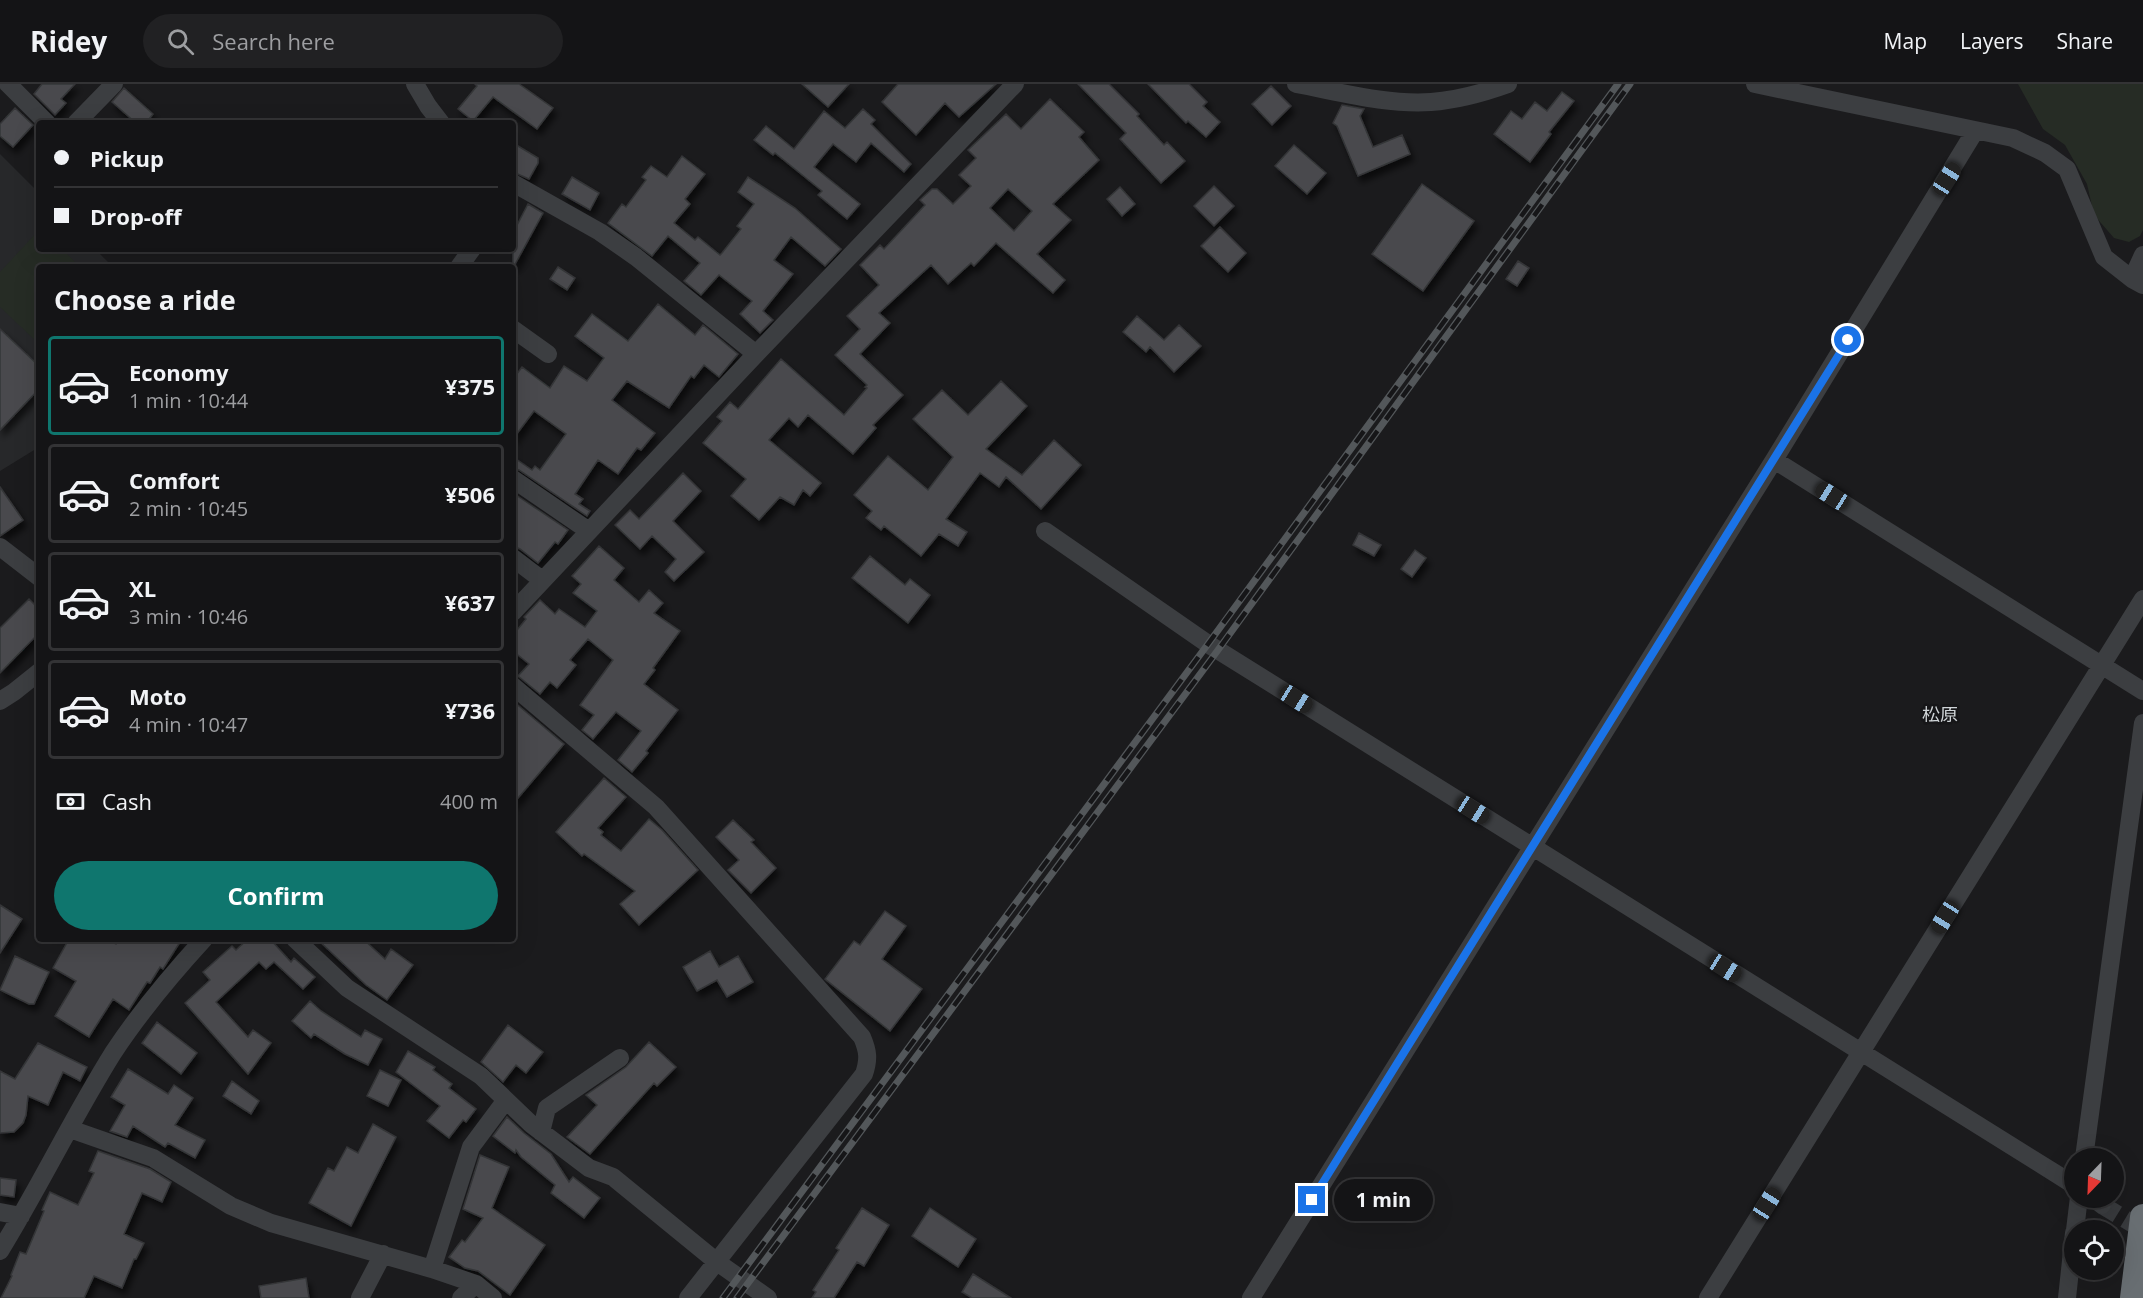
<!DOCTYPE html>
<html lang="en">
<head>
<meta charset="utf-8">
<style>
  :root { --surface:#141416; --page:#212123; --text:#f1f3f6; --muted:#9d9ea1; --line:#333335; --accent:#0f766e }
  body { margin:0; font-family:"Open Sans","Noto Sans JP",sans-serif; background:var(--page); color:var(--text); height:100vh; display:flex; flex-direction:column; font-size:22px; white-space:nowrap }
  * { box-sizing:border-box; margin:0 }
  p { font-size:20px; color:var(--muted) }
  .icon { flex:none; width:33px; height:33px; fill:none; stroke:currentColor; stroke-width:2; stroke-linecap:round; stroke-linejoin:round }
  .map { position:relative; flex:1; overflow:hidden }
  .sheet { position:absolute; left:36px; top:180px; width:480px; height:678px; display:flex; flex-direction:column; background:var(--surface); border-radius:6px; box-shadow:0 6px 24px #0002,0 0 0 2px var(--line) }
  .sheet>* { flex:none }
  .guide { position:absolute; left:36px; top:36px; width:480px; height:132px; border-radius:6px; box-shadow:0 6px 24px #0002,0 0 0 2px var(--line); display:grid; align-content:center; height:132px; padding:0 18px; background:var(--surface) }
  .needle { width:39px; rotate:203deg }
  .buttons { position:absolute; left:2064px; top:1064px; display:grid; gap:12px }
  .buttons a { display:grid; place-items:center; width:60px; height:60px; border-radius:50%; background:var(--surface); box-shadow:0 6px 24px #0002,0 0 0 2px var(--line); font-size:30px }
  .end { position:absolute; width:27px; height:27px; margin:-14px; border:8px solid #1a73e8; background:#fff; box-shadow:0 0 0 3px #fff }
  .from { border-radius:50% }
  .bubble { position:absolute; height:42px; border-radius:21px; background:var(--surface); box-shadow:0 6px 24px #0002,0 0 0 2px var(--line); font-size:20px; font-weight:700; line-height:42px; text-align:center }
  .car { position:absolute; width:18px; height:36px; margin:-18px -9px; border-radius:8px; box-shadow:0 0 4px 2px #0007; background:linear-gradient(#222 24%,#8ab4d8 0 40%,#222 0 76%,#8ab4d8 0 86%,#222 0) }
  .guide b { display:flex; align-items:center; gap:21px; height:57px; font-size:22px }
  .guide b+b { border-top:2px solid var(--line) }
  .guide i { width:15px; height:15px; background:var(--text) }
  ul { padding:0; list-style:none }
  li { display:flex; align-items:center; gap:18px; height:99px; margin:0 12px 9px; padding:0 6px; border:3px solid var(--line); border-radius:6px }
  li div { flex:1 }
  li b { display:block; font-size:22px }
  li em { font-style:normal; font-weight:700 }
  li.on { border-color:var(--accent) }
  li>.icon { width:54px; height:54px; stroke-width:1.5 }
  h2 { padding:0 18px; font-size:27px; line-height:72px }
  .pay { display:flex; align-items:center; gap:15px; height:66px; padding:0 18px; font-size:22px }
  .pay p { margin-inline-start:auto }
  .cta { display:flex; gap:12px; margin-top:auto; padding:12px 18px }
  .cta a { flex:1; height:69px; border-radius:36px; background:var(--accent); color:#fff; font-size:24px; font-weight:700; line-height:69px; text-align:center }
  header { display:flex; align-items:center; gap:36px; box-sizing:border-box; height:84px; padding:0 30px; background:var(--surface); border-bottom:2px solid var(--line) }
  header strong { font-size:28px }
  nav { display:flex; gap:33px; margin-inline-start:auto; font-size:21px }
  .search { width:420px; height:54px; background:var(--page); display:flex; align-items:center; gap:15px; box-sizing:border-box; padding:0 21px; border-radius:33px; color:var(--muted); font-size:22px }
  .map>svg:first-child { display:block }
  .built { fill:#27282a }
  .green { fill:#262c25 }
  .building { fill:#484a4d; stroke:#353638; stroke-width:1.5; fill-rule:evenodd; filter:url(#shadow) }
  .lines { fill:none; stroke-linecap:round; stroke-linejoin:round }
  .minor-tunnel { stroke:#383a3d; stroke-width:18; stroke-dasharray:18 9; stroke-linecap:butt }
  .minor { stroke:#3c3e41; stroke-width:18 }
  .highway { stroke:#686e72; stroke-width:26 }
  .rail-casing { stroke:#53575a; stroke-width:7 }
  .rail { stroke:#161618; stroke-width:4.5; stroke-dasharray:14; stroke-linecap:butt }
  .route { stroke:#1a73e8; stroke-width:8 }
  .labels { text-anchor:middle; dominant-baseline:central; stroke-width:5; stroke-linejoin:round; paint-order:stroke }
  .quarter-label { font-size:18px; fill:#cfd4d7; stroke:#161618 }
</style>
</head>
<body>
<header>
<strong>Ridey</strong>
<div class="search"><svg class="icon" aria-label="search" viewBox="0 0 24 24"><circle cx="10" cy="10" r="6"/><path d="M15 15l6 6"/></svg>Search here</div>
<nav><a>Map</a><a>Layers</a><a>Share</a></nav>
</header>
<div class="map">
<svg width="2143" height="1214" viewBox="0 0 2143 1214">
  <defs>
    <filter id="shadow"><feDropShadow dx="3.5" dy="6" stdDeviation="3" flood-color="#0009"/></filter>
  </defs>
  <rect width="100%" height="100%" fill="#1b1b1d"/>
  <path class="built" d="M0,70l39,39v56h56l18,18h-74v180l-39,24z"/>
  <path class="green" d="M2018,0h125v146l-3,6 -11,6 -15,-4 -20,-23 -7,-31 -22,-39 -22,-16z
    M39,146v19h23l18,18h-41v77l-39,-37v-35z"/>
  <path class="building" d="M42,0h33l-14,15 5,4 -11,12 -21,-21z
    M475,0h44l34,24 -16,21 -44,-32 -20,24 -15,-12 19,-23z
    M802,0h47l-21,23z
    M898,0h98l-37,33 -14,-14 -29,32 -34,-33z
    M1078,0h31l30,30 -2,2 27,29 3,-3 18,19 -24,22 -41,-44 6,-6z
    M1148,0h41l18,18 -4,4 17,16 -14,15 -18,-16 -2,2z
    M1271,2l20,20 -19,19 -20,-21z
    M124,4l29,26 -7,9h-10l-24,-21z
    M1562,8l12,9 -25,31 2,2 -21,28 -36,-28 17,-23 11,8 13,-17 12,9z
    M1050,15l34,33 -5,5 20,23 -46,44 18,16 -34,34 28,26 -12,13 -57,-50 -22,23 -3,-3 -23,21 -17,-19 -52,48 11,10 -30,31 43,41 -30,30 3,3 -23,26 -45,-39 -10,12 -9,-9 -20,22 52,43 -11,13 -7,-6 -9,15 -14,-8 -21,23 -28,-24 15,-17 -43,-36 19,-22 -5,-4 13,-15 8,7 43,-50 63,56 23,-27 -2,-1 2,-2 -32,-30 25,-26 -13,-13 32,-31 -19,-20 20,-20 4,4 41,-44 -5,-5 12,-11h5l16,15 18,-18 -12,-11 17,-17 -8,-8 38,-36 15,15zM1008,105l24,22 -18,20 -24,-23z
    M1342,21l22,4 -4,7 13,31 29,-12 8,19 -52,22 -21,-50 -4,-3z
    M15,24l18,17 -20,22 -13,-11v-12z
    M863,25l12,11 -4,4 40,40 -7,8 -33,-29 -15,19 -23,-18 -19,23 46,37 -13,15 -29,-24 4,-4 -47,-38 -2,2 -19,-15 12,-14 28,23 30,-38 21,17z
    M513,59l25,15v5l-9,16 -16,-7z
    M1294,61l32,28 -19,21 -32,-28z
    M682,72l23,18 -20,25 5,5 -16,19 21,17 3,-3 22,18 2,-2 19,-24 -4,-3 17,-22 -16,-12 10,-15 47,31 46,41 -16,17 -34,-29 -17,23 19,14 -30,37 10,9 -13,13 -20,-19 12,-13 -33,-26 -18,20 -17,-14 16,-18 -32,-27 -16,20 -44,-33 14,-19 4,3 20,-27 -4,-3 9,-11 16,11z
    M572,93l27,16 -9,17 -28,-16z
    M1422,100l52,37 -51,70 -51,-37z
    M1214,102l20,20 -20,20 -20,-20z
    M1120,103l15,17 -13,12 -15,-17z
    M528,120l15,9 -30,55v-35z
    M1220,143l26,26 -18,19 -27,-26z
    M1518,177l11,7 -12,18 -11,-7z
    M558,183l17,11 -8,12 -17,-11z
    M658,220l37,31 8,-10 35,29 -19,23 -15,-12 -10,13 -3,-2 -22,32 -42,-27 -15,19 43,33 -14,17 -4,-2 -19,26 -20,-14 -23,34 8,5 -4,5 11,7 -3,5 -68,-46 -6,-2v-11l19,13 3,-4 5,4 26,-36 -32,-23 -21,28v-60l9,-12 28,21 14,-22 23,15 17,-23 -29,-22 17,-22 36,27z
    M1137,232l27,24 15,-15 22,21 -27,26 -24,-25 -4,5 -23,-20z
    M0,245l39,37v23l-39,41z
    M1001,297l26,25 -41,43 36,26 32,-35 27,25 -40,44 -35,-32 -7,10 -19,-14 -34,46 21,13 -9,14 -19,-12 -18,22 -37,-30 -3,4 -15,-12 6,-7 -18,-16 34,-39 40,34 25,-33 -40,-38 29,-29 26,25z
    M683,389l18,18 -28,30 31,31 -30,29 -9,-9 11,-13 -24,-23 -12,13 -25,-24 15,-15 9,9z
    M0,403l23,33 -23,16z
    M513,409l55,37 -10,14 -3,-2 -17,21 -18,-14 -7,-3z
    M1359,449l22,12 -7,11 -21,-11z
    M599,462l25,22 -10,12 25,22 10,-12 14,13 -9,10 26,18 -27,37 2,2 -11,14 34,26 -32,41 2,2 -16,19 -14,-12 23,-29 -25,-19 -23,27 -11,-9 12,-15 -14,-10 33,-45 -25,-21 -18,21 6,5 -19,23 -7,-6 -10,12 -22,-18 11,-12 -16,-13v-16l13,-16 -2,-2 16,-17 15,14 4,-5 26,18 12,-16 -24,-18 8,-9 -9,-8z
    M1415,466l11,8 -14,19 -11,-8z
    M870,472l35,29 5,-6 20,16 -22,28 -56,-45z
    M29,515l10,10v24l-39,40v-45z
    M513,617l51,43 -51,60z
    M604,694l22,19 -28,31 5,4 -2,3 20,16 28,-32 13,11 36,40 -59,55 -19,-21 15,-13 -51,-37 -2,2 -26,-24z
    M733,736l21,20 -3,2 25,26 -25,25 -23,-23 11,-10 -23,-23z
    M0,821l22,14 -22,34z
    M885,827l21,15 -24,33 40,30 -32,42 -65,-52 29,-38 6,4z
    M69,855h38l9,5 3,-5h63l-19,30 -3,-2 -10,16 -3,-1 -18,28 -16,-11 -24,38 -34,-21 21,-35 -23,-13z
    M248,855h22l21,23 3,-4 21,19 -12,12 -29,-27 -8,7 -7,-7 -43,40 32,35 5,-7 18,13 -23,31 -63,-71 25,-23 -7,-8 29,-26 4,4z
    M317,855h46l22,20 6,-10 22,16 -26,35 -21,-15z
    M710,867l9,16 19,-11 15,26 -26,15 -10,-17 -20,11 -14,-24z
    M15,872l34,16 -15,32h-5l-29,-14z
    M310,917l11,10 40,26 4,-7 17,9 -14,26 -23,-11 -31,-20 -3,4 -19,-17z
    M157,938l40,31 -16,21 -39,-31z
    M508,941l35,27 -17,21 -10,-8 -13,17 -22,-20z
    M649,958l27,25 -19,19 -3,-3 -64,71 -23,-17 30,-32 -11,-10 40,-28z
    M38,959l49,24 -7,14 -17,-9 -15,33 -20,-9 -2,19 -3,8 -9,9 -14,1v-62l15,8z
    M408,967l27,16 -2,3 19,14 -3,4 27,21 -10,13 -3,-2 -14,18 -22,-17 13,-15 -44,-34z
    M128,985l40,25 6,-9 19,13 -18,27 30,15 -10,18 -27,-15 -3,4 -32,-21 -6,11 -17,-6 15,-26 -14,-8z
    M380,986l21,10 -13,26 -21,-10z
    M232,997l27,20 -8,13 -28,-18z
    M507,1033l17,16 27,21 18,28 4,-5 27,21 -16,20 -33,-25 4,-8 -34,-28 -5,-7 -1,3 -22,-17z
    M373,1040l23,13 -45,89 -42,-23 19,-35 6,3 13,-24 11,6z
    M98,1067l52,18 21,13 -9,20 -20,-9 -18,41 20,9 -8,16h-2l-12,29 -28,-12 -10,22h-83l11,-22 -1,-1 9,-23 6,2 18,-43 -2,-1 8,-18 28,13 16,-32 -5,-2z
    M480,1071l29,12 -17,41 53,37 -35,50 -32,-24 -13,-3 -16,-11 13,-17 3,2 18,-24 -20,-9z
    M0,1094l16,2 -2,17 -14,-2z
    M862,1124l27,17 -25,41 -7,-4 -23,36h-22l4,-6 -3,-2 26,-40 -3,-2z
    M930,1124l46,31 -18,28 -46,-31z
    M973,1190l38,24h-39l-10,-6z
    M306,1194l3,20h-48l-2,-12z"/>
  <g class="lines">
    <path class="minor-tunnel" d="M2102,1121l41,25"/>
    <path class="minor" d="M8,0l39,39
      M415,0l13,22 13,17
      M1296,0c44,8 91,21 135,18 27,-2 52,-9 77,-18
      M1755,0l258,54 32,15 22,16 37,88 28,22 11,6
      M76,39l38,-39
      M513,99l87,49 36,25 120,97
      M459,183l13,-18
      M2132,195l11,-24
      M513,245l35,25
      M1774,376l369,231
      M513,395l76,52
      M1045,447l163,113 866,541
      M0,463l39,30
      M513,474l29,22
      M513,528l243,-258 259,-270
      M513,602l143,121 206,230c6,14 7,22 2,37l-176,224
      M0,617l14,-9 25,-20
      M295,855l52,49 134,88 50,48 58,44 24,9 104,85 51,36
      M70,1045l83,29 78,48 40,17 161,46
      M541,1048l6,-24 73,-50
      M2084,1074l59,-435
      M2092,1113l10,8
      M0,1128l21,4
      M2075,1146l4,-33
      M0,1167c40,-65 73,-134 113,-198 27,-41 58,-78 91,-114
      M360,1214l23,-44
      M461,1214l15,-14
      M493,1214l-17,-14 -44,-15 39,-122 35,-47
      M1251,1214l523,-838 201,-329
      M1708,1214l435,-699
      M2067,1214l7,-65"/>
    <path class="highway" d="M2133,1214l10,-81"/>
    <g class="rail-casing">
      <path id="rail" d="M723,1214l485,-654 410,-560
        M737,1214l481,-648 412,-566"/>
    </g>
    <use href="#rail" class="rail"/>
  </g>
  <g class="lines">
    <path class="route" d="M1312,1116l536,-860"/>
  </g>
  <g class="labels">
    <g class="quarter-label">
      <text x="1940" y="630">松原</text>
    </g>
  </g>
</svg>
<div class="buttons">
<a><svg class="needle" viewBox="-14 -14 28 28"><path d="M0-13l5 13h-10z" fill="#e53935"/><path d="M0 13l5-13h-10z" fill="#9d9ea1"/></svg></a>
<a><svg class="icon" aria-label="locate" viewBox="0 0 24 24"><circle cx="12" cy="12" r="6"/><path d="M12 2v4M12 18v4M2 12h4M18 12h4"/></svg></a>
</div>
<i class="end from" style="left:1848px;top:256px"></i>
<i class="end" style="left:1312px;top:1116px"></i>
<div class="bubble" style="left:1334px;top:1095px;width:99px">1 min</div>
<i class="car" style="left:1947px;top:95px;rotate:32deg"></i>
<i class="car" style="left:1832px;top:412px;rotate:302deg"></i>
<i class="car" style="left:1296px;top:615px;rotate:122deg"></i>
<i class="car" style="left:1473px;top:726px;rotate:122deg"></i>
<i class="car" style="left:1945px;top:833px;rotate:212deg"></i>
<i class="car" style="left:1725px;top:884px;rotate:122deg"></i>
<i class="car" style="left:1767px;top:1120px;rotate:32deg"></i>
<div class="guide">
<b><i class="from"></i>Pickup</b>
<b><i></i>Drop-off</b>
</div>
<section class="sheet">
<h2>Choose a ride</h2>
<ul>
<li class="on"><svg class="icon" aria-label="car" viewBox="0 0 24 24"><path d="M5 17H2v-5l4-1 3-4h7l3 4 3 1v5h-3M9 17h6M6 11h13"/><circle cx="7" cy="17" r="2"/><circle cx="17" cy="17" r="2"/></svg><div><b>Economy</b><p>1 min · 10:44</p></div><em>¥375</em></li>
<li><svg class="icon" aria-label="car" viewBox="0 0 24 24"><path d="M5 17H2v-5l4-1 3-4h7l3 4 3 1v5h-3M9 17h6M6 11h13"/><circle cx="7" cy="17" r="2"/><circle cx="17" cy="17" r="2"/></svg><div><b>Comfort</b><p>2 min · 10:45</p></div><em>¥506</em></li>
<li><svg class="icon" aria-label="car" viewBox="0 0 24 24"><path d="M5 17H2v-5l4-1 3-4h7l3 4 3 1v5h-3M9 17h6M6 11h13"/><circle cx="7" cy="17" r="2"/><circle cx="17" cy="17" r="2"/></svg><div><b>XL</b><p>3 min · 10:46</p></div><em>¥637</em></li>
<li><svg class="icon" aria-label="car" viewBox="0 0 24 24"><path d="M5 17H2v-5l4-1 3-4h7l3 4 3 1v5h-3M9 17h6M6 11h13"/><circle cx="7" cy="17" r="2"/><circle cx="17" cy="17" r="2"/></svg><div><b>Moto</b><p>4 min · 10:47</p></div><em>¥736</em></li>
</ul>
<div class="pay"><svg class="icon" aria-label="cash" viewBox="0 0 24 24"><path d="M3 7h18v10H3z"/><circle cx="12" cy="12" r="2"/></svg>Cash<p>400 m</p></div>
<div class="cta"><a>Confirm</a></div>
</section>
</div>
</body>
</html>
